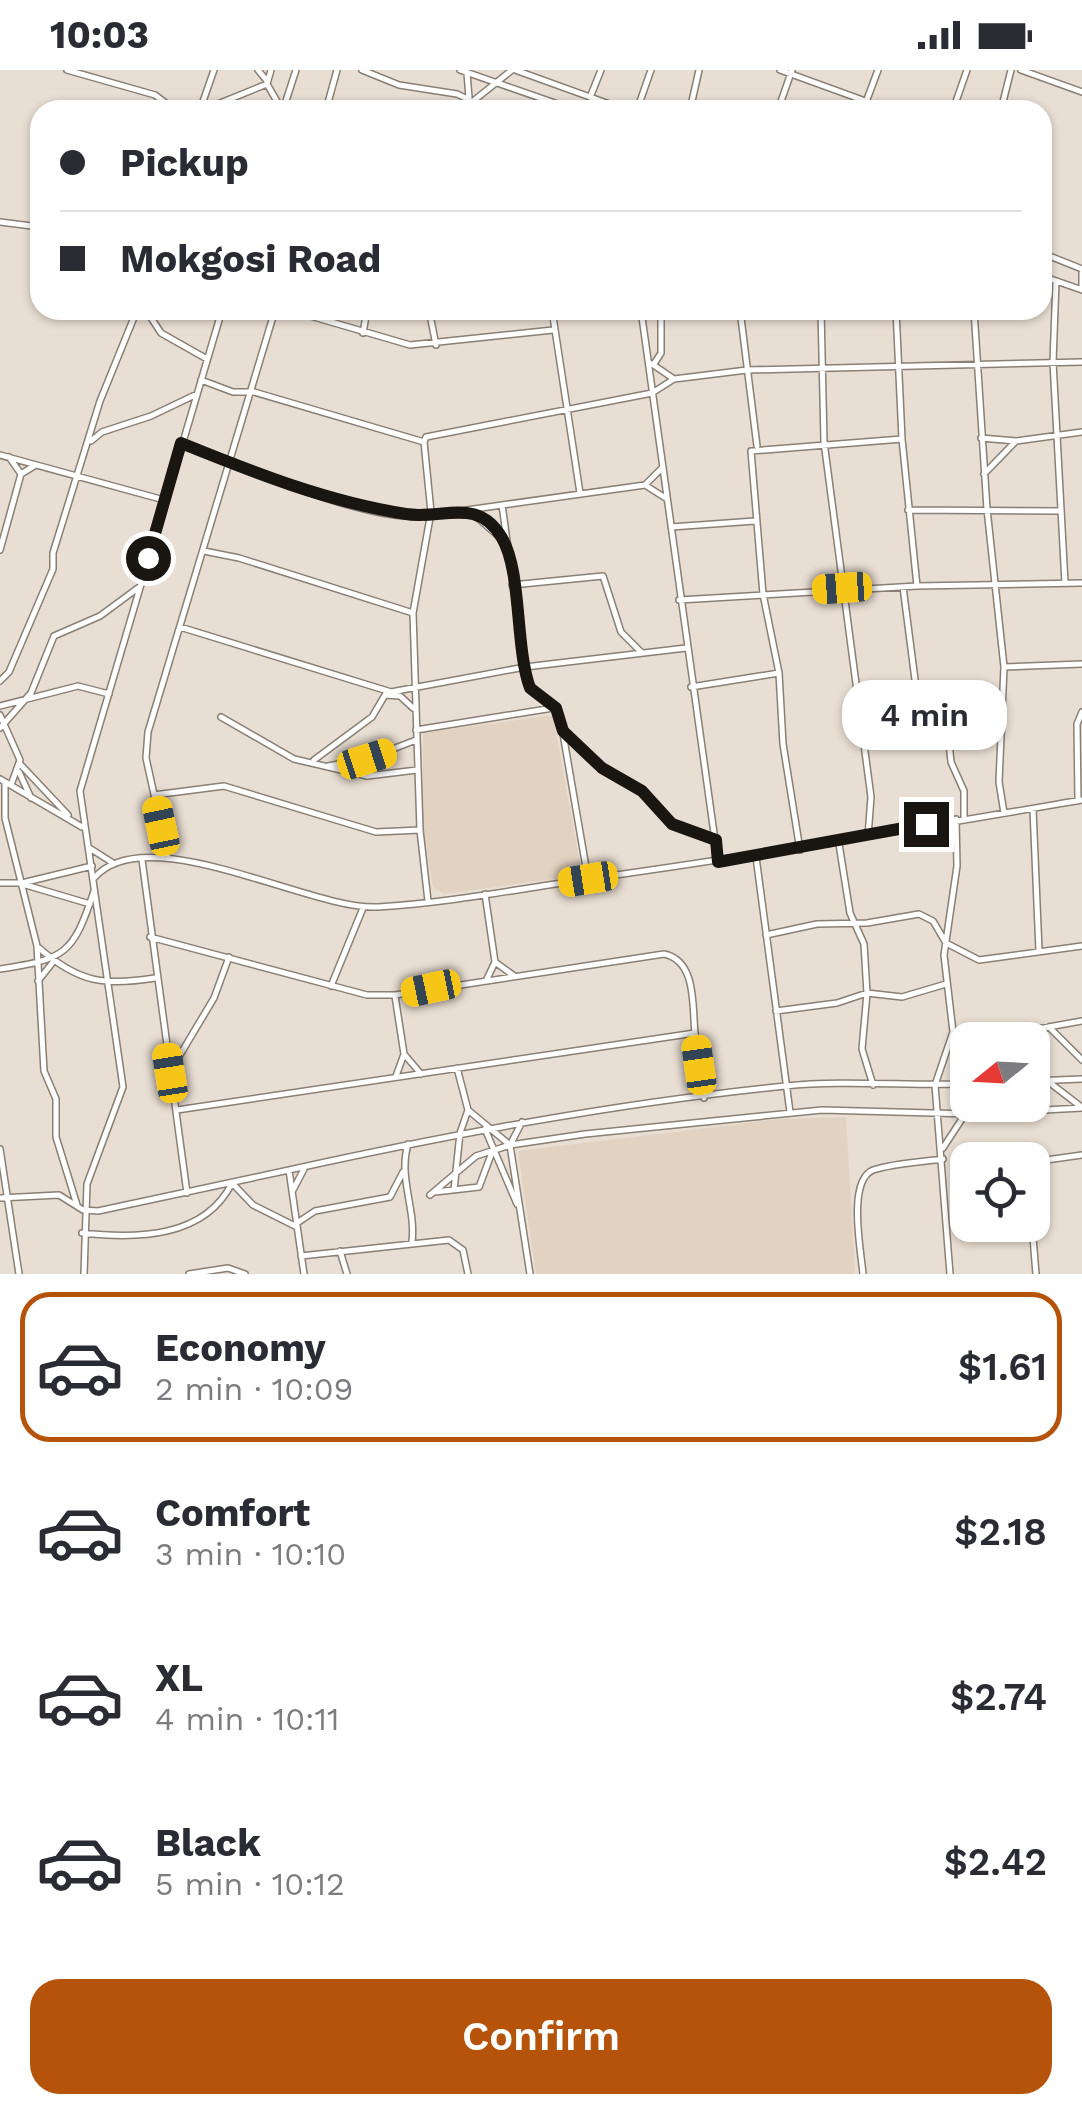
<!DOCTYPE html>
<html lang="en">
<head>
<meta charset="utf-8">
<style>
  :root { --surface:#fff; --page:#f7f7f7; --text:#2b2b33; --muted:#7c7c81; --line:#e1e1e2; --accent:#b45309 }
  body { margin:0; font-family:"Work Sans",sans-serif; background:var(--page); color:var(--text); height:100vh; display:flex; flex-direction:column; font-size:38px; white-space:nowrap }
  * { box-sizing:border-box; margin:0 }
  p { font-size:32px; color:var(--muted) }
  .icon { flex:none; width:55px; height:55px; fill:none; stroke:currentColor; stroke-width:2; stroke-linecap:round; stroke-linejoin:round }
  .map { position:relative; height:1204px; overflow:hidden }
  .sheet { display:flex; flex-direction:column; background:var(--surface); flex:1 }
  .sheet>* { flex:none }
  .top-card { position:absolute; left:30px; top:30px; width:1022px; height:220px; border-radius:30px; box-shadow:0 2px 8px #0004; display:grid; align-content:center; height:220px; padding:0 30px; background:var(--surface) }
  .needle { width:65px; rotate:252deg }
  .buttons { position:absolute; left:950px; top:952px; display:grid; gap:20px }
  .buttons a { display:grid; place-items:center; width:100px; height:100px; border-radius:20px; background:var(--surface); box-shadow:0 2px 8px #0004; font-size:50px }
  .end { position:absolute; width:45px; height:45px; margin:-22px; border:12px solid #191511; background:#fff; box-shadow:0 0 0 5px #fff }
  .from { border-radius:50% }
  .bubble { position:absolute; height:70px; border-radius:30px; background:var(--surface); box-shadow:0 2px 8px #0004; font-size:32px; font-weight:600; line-height:70px; text-align:center }
  .car { position:absolute; width:30px; height:60px; margin:-30px -15px; border-radius:12px; box-shadow:0 0 8px 2px #0007; background:linear-gradient(#f5c518 24%,#345 0 40%,#f5c518 0 76%,#345 0 86%,#f5c518 0) }
  .top-card b { display:flex; align-items:center; gap:35px; height:95px; font-size:38px }
  .top-card b+b { border-top:2px solid var(--line) }
  .top-card i { width:25px; height:25px; background:var(--text) }
  ul { padding:18px 0 0; list-style:none }
  li { display:flex; align-items:center; gap:30px; height:150px; margin:0 20px 15px; padding:0 10px; border:5px solid transparent; border-radius:30px }
  li div { flex:1 }
  li b { display:block; font-size:38px }
  li em { font-style:normal; font-weight:600 }
  li.active { border-color:var(--accent) }
  li>.icon { width:90px; height:90px; stroke-width:1.5 }
  .cta { display:flex; gap:20px; margin-top:auto; padding:20px 30px }
  .cta a { flex:1; height:115px; border-radius:30px; background:var(--accent); color:#fff; font-size:40px; font-weight:600; line-height:115px; text-align:center }
  .status { display:flex; justify-content:space-between; align-items:center; height:70px; padding:0 50px; background:var(--surface); direction:ltr }
  .status svg { height:28px; fill:currentColor }
  .map>svg:first-child { display:block }
  .built { fill:#e2d2c1 }
  .lines { fill:none; stroke-linecap:round; stroke-linejoin:round }
  .street-casing { stroke:#897f75; stroke-width:8 }
  .street { stroke:#fff; stroke-width:5 }
  .route { stroke:#191511; stroke-width:12 }
</style>
</head>
<body>
<div class="status"><b>10:03</b><svg viewBox="0 0 49 12"><path d="M0 12V9h3v3zM5 12V6h3v6zM10 12V3h3v9zM15 12V0h3v12zM26 1h20v11H26zM47 4h2v5h-2z"/></svg></div>
<div class="map">
<svg width="1082" height="1204" viewBox="0 0 1082 1204">
  <rect width="100%" height="100%" fill="#e9ded3"/>
  <path class="built" d="M553,645l29,160 -138,19 -11,-7 -10,-59v-95z
    M846,1047l9,157h-319l-18,-123 263,-32z"/>
  <g class="lines">
    <g class="street-casing">
      <path id="street" d="M67,0l88,25 20,15
        M258,0l9,11
        M362,0l37,15 58,9 34,16
        M460,0l115,40
        M515,0l111,40
        M780,0l110,40
        M1021,0l61,22
        M467,3l3,37
        M267,14l15,26
        M591,25l10,-25
        M592,29l6,11
        M472,32l40,-32
        M200,40l14,-40
        M203,40l64,-26 4,-14
        M283,40l13,-40
        M326,40l11,-40
        M545,40l6,-8
        M637,40l14,-40
        M690,40l9,-40
        M778,40l14,-40
        M863,40l15,-40
        M953,40l14,-40
        M1001,40l10,-40
        M0,152l40,5
        M1042,183l40,16
        M1042,206l40,14v-17
        M1056,211l-3,81 12,221
        M146,240l15,23 46,26
        M290,240l120,35 143,-15
        M429,240l7,35
        M552,240l28,183
        M641,240l77,552
        M740,240l17,136
        M821,240l3,132 47,355 -3,39
        M896,240l6,129 15,147 165,-3
        M974,240l13,199 17,158 -5,115 5,31
        M363,263l4,-23
        M652,294l22,15
        M654,294l7,-11v-43
        M201,310l32,12h21l170,50
        M981,368l35,3
        M91,371l11,-9 49,-16 46,-22
        M424,372l2,-5 226,-44 22,-14 73,-9 335,-8
        M424,372l7,70 -18,101 7,217 8,71
        M181,373c53,21 184,78 237,73 28,-3 57,-7 84,-11
        M0,385l164,45
        M9,387l12,17
        M984,404l32,-33 66,-9
        M645,415l22,14
        M908,440l153,1
        M471,442l32,28
        M671,457l84,-6
        M0,480l21,-76 13,-8
        M204,481l35,7 174,55
        M512,515l91,-9 18,56 20,20
        M903,517l14,108 31,38 3,29 13,29v26
        M679,530l238,-14
        M180,557l211,65 134,-25 161,-19
        M1004,597l78,-3
        M779,603l4,71 17,106
        M0,611l9,-9 44,-103v-16l47,-152 37,-91
        M691,617l88,-14 -16,-79 -12,-143 151,-12
        M0,636l78,-20 31,8
        M0,645l20,45 -9,25
        M221,647l73,42 73,17 50,-6
        M0,658l31,-35 23,-57 46,-20 38,-28
        M416,660l137,-22
        M566,664l37,34 39,23 30,33 44,16
        M314,690l58,-43 13,-22 15,1 13,12
        M20,694l48,51
        M328,696l39,-7 49,-19
        M19,702l12,26
        M0,709l82,48
        M5,712v36l32,128 7,125 12,28v38l21,68
        M154,725l70,-9 152,46 44,-2
        M1078,730l-1,-76 5,-12
        M1033,739l6,142
        M839,774l11,69 14,31 3,49 -5,56 11,36
        M91,779l22,14
        M756,787l34,255
        M168,788l-22,-100 2,-26 127,-422
        M142,790l45,333
        M94,808c52,-61 217,33 284,29 70,-4 140,-18 210,-28 166,-23 329,-51 494,-79
        M588,809l-28,-163c-8,-17 -27,-20 -34,-40l-24,-171 143,-20 18,-18
        M0,813h19l71,21
        M22,813l70,-17
        M485,824l10,68 -9,19
        M766,865l51,-11 50,-1 52,-9 14,7 13,22 33,17 103,-14
        M150,867l217,58h28l269,-41c33,7 28,52 31,79
        M39,878c40,35 66,38 116,30
        M495,892l18,13
        M0,899c65,-10 73,-14 94,-78
        M38,911l15,-19
        M331,916l32,-78
        M395,926l9,58 -8,22
        M776,941l61,-8 30,-10 35,4 44,-13
        M1049,957l33,33
        M953,962l15,9
        M976,970l106,-19
        M404,984l17,20
        M1032,999l48,37
        M171,1000l43,-72 15,-41
        M1032,1011l50,-2
        M177,1040l518,-77 9,65
        M468,1040l42,35
        M522,1052l-12,23 20,129
        M485,1059l32,75
        M408,1074c-10,34 8,64 4,98
        M943,1078l28,-43
        M0,1079l19,125
        M1032,1092l50,-7
        M232,1113l21,22 44,22
        M293,1120l11,-21
        M454,1120l6,-57 8,-23 -11,-42
        M435,1122l44,-5 12,-32
        M430,1125l46,-39 34,-11 75,-11 237,-24 147,4 113,-6
        M0,1128l59,-3 24,15 15,1 191,-41
        M297,1153l18,-12 75,-14 13,-25
        M1032,1155l4,49
        M82,1163c55,6 123,5 150,-50
        M340,1181l7,23
        M301,1186l148,-16 14,10 5,24
        M84,1204l3,-90 36,-97 -43,-296 142,-481
        M189,1204l39,-6 17,6
        M304,1204l-15,-104c164,-36 328,-67 496,-84 60,-6 122,0 183,-2
        M863,1204c-2,-23 -16,-93 10,-104 21,-7 48,-8 70,-11
        M950,1204l-15,-189 18,-53 -9,-77 13,-89 -1,-47"/>
    </g>
    <use href="#street" class="street"/>
  </g>
  <g class="lines">
    <path class="route" d="M148,488l33,-115c74,30 147,59 225,71 36,6 72,-18 96,24 20,34 13,109 28,150l26,20 7,23 39,37 40,23 30,33 44,16 2,22 208,-38"/>
  </g>
</svg>
<div class="buttons">
<a><svg class="needle" viewBox="-14 -14 28 28"><path d="M0-13l5 13h-10z" fill="#e53935"/><path d="M0 13l5-13h-10z" fill="#7c7c81"/></svg></a>
<a><svg class="icon" aria-label="locate" viewBox="0 0 24 24"><circle cx="12" cy="12" r="6"/><path d="M12 2v4M12 18v4M2 12h4M18 12h4"/></svg></a>
</div>
<i class="end from" style="left:148px;top:488px"></i>
<i class="end" style="left:926px;top:754px"></i>
<div class="bubble" style="left:842px;top:610px;width:165px">4 min</div>
<i class="car" style="left:842px;top:518px;rotate:266deg"></i>
<i class="car" style="left:367px;top:689px;rotate:72deg"></i>
<i class="car" style="left:161px;top:756px;rotate:348deg"></i>
<i class="car" style="left:588px;top:809px;rotate:261deg"></i>
<i class="car" style="left:431px;top:918px;rotate:258deg"></i>
<i class="car" style="left:699px;top:995px;rotate:352deg"></i>
<i class="car" style="left:170px;top:1003px;rotate:351deg"></i>
<div class="top-card">
<b><i class="from"></i>Pickup</b>
<b><i></i>Mokgosi Road</b>
</div>
</div>
<section class="sheet">
<ul>
<li class="active"><svg class="icon" aria-label="car" viewBox="0 0 24 24"><path d="M5 17H2v-5l4-1 3-4h7l3 4 3 1v5h-3M9 17h6M6 11h13"/><circle cx="7" cy="17" r="2"/><circle cx="17" cy="17" r="2"/></svg><div><b>Economy</b><p>2 min · 10:09</p></div><em>$1.61</em></li>
<li><svg class="icon" aria-label="car" viewBox="0 0 24 24"><path d="M5 17H2v-5l4-1 3-4h7l3 4 3 1v5h-3M9 17h6M6 11h13"/><circle cx="7" cy="17" r="2"/><circle cx="17" cy="17" r="2"/></svg><div><b>Comfort</b><p>3 min · 10:10</p></div><em>$2.18</em></li>
<li><svg class="icon" aria-label="car" viewBox="0 0 24 24"><path d="M5 17H2v-5l4-1 3-4h7l3 4 3 1v5h-3M9 17h6M6 11h13"/><circle cx="7" cy="17" r="2"/><circle cx="17" cy="17" r="2"/></svg><div><b>XL</b><p>4 min · 10:11</p></div><em>$2.74</em></li>
<li><svg class="icon" aria-label="car" viewBox="0 0 24 24"><path d="M5 17H2v-5l4-1 3-4h7l3 4 3 1v5h-3M9 17h6M6 11h13"/><circle cx="7" cy="17" r="2"/><circle cx="17" cy="17" r="2"/></svg><div><b>Black</b><p>5 min · 10:12</p></div><em>$2.42</em></li>
</ul>
<div class="cta"><a>Confirm</a></div>
</section>
</body>
</html>
